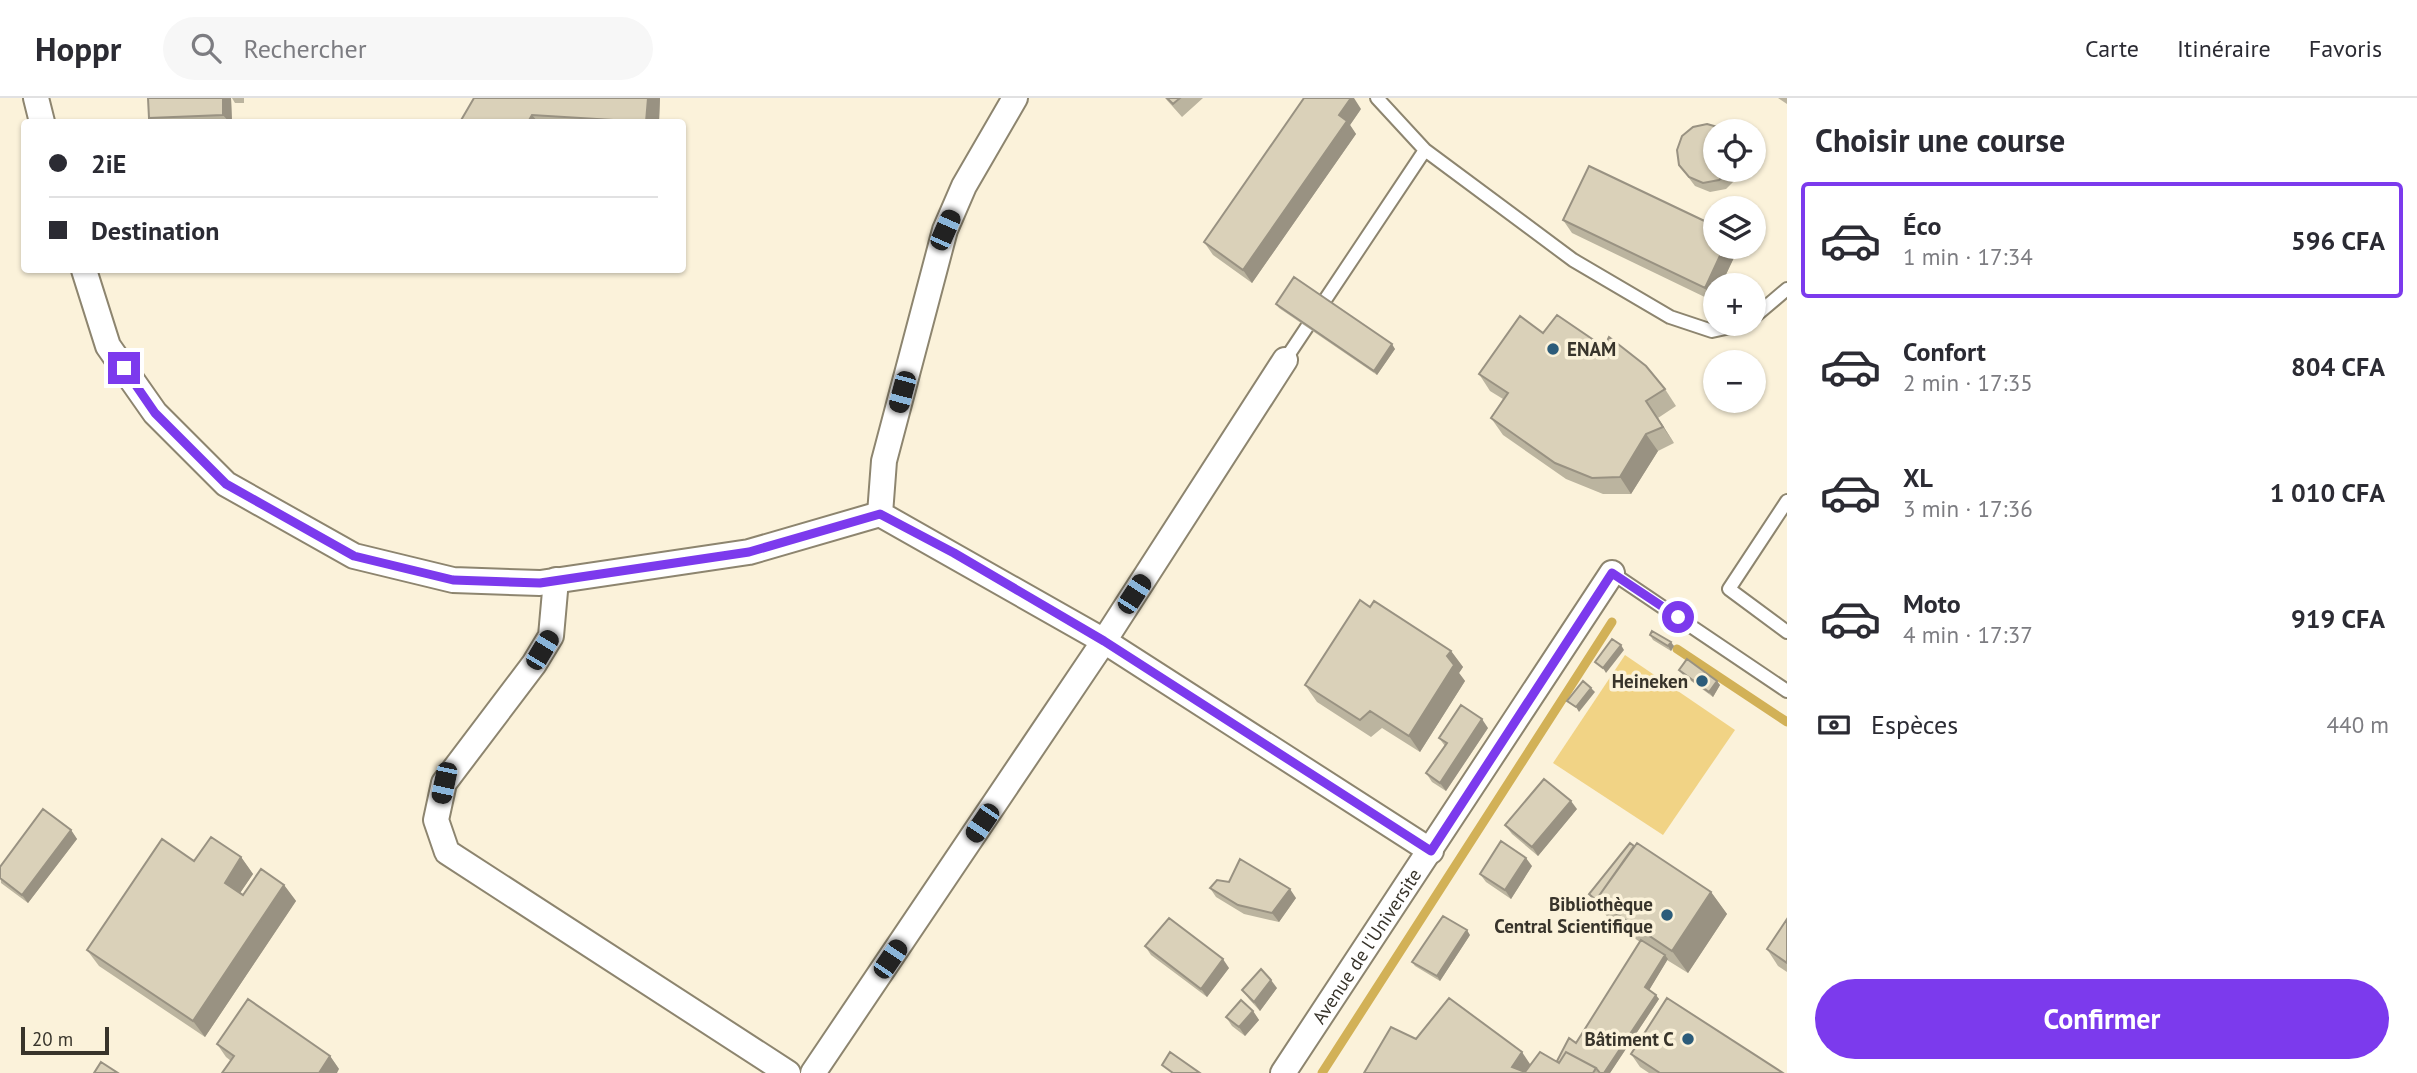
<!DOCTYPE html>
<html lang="fr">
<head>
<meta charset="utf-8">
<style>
  :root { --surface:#fff; --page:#f7f7f7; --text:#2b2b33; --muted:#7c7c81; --line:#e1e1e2; --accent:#7c3aed }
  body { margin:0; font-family:"PT Sans",sans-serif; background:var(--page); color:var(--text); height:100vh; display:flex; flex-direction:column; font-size:26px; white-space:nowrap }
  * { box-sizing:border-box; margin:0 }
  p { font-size:23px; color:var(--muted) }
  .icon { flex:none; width:38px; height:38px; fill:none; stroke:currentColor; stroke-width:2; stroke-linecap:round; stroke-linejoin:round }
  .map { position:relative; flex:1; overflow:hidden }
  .side { display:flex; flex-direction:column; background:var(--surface); width:630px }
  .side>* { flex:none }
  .guide { position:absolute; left:21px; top:21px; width:665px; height:154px; border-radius:7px; box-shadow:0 2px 5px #0004; display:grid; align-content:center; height:154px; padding:0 28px; background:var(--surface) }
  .tools { position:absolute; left:1703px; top:21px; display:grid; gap:14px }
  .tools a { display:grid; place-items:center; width:63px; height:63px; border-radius:50%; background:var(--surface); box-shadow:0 2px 5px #0004; font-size:35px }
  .scale { position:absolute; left:21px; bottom:18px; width:88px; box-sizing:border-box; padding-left:7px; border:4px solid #38342b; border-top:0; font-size:19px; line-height:24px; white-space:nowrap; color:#38342b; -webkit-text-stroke:5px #fbf2da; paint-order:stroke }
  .end { position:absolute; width:32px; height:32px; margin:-16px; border:9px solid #7c3aed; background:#fff; box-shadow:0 0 0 4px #fff }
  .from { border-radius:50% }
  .car { position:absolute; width:21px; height:42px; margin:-21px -10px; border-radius:9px; box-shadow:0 0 5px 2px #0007; background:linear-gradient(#222 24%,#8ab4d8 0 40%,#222 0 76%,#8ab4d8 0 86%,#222 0) }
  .guide b { display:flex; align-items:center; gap:24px; height:66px; font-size:26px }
  .guide b+b { border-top:2px solid var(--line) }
  .guide i { width:18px; height:18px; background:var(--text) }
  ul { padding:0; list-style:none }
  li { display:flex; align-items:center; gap:21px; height:116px; margin:0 14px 10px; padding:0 14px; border:4px solid transparent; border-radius:7px }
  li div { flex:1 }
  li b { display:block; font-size:26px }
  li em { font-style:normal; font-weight:700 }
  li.on { border-color:var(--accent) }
  li>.icon { width:63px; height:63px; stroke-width:1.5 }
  h2 { padding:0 28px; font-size:32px; line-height:84px }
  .pay { display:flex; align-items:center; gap:18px; height:77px; padding:0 28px; font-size:26px }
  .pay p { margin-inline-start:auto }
  .action { display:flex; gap:14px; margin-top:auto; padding:14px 28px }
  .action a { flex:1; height:80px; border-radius:42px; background:var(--accent); color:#fff; font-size:28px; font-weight:700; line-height:80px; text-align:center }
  header { display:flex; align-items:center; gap:42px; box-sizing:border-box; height:98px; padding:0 35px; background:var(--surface); border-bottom:2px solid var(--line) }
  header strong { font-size:33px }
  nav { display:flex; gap:38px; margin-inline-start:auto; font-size:24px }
  .search { width:490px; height:63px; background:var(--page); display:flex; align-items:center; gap:18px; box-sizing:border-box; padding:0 24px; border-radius:38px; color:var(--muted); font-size:26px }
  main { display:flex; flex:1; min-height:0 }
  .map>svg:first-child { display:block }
  .green { fill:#f1d385 }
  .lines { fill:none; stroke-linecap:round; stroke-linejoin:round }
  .stream { stroke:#d2b157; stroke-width:9 }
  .service-casing { stroke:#8d856f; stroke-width:16 }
  .minor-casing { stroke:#8d856f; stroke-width:28 }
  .service { stroke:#fff; stroke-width:12 }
  .minor { stroke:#fff; stroke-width:24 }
  .wall { fill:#bbb49f }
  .shaded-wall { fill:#999282 }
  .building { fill:#dad1b9; stroke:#999282; stroke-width:2 }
  .route { stroke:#7c3aed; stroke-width:9 }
  .poi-dot { fill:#2c5c7a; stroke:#fbf2da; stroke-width:2.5 }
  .labels { text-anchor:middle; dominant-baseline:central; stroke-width:7; stroke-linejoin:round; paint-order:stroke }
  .poi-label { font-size:19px; font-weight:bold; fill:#38342b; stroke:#fbf2da; text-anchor:end }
  .street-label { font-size:19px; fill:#38342b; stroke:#fbf2da }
</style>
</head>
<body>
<header>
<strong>Hoppr</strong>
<div class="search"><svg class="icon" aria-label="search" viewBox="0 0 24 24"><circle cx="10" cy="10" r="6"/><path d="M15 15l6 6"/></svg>Rechercher</div>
<nav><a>Carte</a><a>Itinéraire</a><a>Favoris</a></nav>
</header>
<main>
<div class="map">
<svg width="1787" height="975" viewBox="0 0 1787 975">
  <rect width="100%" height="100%" fill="#fbf2da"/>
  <path class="green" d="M1625,557l110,75 -72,105 -110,-72z"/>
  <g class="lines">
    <path class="stream" d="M1677,551l110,73
      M1322,975l290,-451"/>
    <g class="service-casing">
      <path id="service" d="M1377,0l48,52 148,110 97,57 42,14 32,-7
        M1325,202l100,-150
        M1754,219l33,-28
        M1285,262l22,-33
        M1787,403l-58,88 58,43
        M1612,475l175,118"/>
    </g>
    <g class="minor-casing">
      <g id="minor">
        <path d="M36,0l6,24"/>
        <path d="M1015,0l-51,88 -19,44 -61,231 -4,53 224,127 327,210"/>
        <path d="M84,172l24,76 47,67 71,71 128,72 99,24 87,3 209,-31 131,-38"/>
        <path d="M556,482l-5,56 -17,28 -90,119 -8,37 11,32 341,221"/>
        <path d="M813,975l291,-432 181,-281"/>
        <path id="s1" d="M1283,975l329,-500"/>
      </g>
    </g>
    <use href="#service" class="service"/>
    <use href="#minor" class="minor"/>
  </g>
  <path class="wall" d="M148,0h83l1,24h-80l-3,-4z
    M232,0h12v5h-9z
    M474,0h186l-1,24h-199z
    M1165,0h38l-21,19z
    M1778,0h9v6z
    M1361,11l-11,16 6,9 -104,149 -39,-28 -9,-13z
    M1679,67l61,5 -3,8 -11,11 -16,3 -15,-6z
    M1563,122l152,27h24l-18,38h-6v13l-2,3 -141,-68z
    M1276,206l119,45 -18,26 -98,-67z
    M1543,235l122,56 11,17 -18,12 16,25 -16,8 -27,43h-28l-37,-15 -63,-44 -12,-17 12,-19 -13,-8 -11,-17z
    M1370,509l81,44 12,16 -4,6 6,8 -45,71 -38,-24 -11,9 -54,-35 -12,-17z
    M1650,537l24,11 -3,5 -18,-11z
    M1679,572l41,15 -7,12 -30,-22z
    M1488,630l-42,63 -14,-9 -6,-9 19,-27 -6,-8z
    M1577,711l-39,47 -26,-22 -7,-9z
    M71,732l6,9 -49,64 -27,-20 -1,-16z
    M1634,748l77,46 16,22 -39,59 -21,-13 -18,30 10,9 -49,74h-246l52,-34 115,26 26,-4 19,-18 64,-101 -29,-20 -13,-18 -6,-5 -3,-5z
    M241,759l12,17 -13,19 3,2 41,-10 12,16 -91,136 -106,-71 -12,-16 107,-89z
    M1532,768l-21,33 -25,-17 -6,-8z
    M1210,790l86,10 -17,24 -35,-8 -28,-17z
    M1787,821v53l-9,-6 -11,-17z
    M1470,837l-30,46 -25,-15 -3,-4z
    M1145,848l84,22 -22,29 -56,-42z
    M1277,890l-17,23 -11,-12 -7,-9z
    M1253,913l6,9 -14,16 -13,-10 -6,-9z
    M217,946l113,12 9,13 -108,-8 -5,-4z
    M1631,956l152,19h-134l-9,-6z"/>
  <path class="shaded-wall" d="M223,0h8l1,24h-3l-6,-7z
    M648,0h12l-1,24h-13z
    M1351,0h3l7,11 -11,16 6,9 -104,149 -9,-13 96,-155z
    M532,17l6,7h-10z
    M1731,72h9l-3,8z
    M1724,149h15l-18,38h-6v13l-2,3 -8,-13z
    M1392,246l3,5 -18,26 -3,-4z
    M1646,303l12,17 16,25 -11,-16z
    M1646,336l12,17 -27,43 -11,-17z
    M1671,544l3,4 -3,5 -3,-5z
    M1621,547l3,5 -18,23 -3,-5z
    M1451,553l12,16 -4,6 6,8 -45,71 -11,-16 38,-80z
    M1717,583l3,4 -7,12 -4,-5z
    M1591,590l4,4 -16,20 -3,-5z
    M1482,621l6,9 -42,63 -6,-8z
    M1571,703l6,8 -39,47 -6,-9z
    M71,732l6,9 -49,64 -6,-8z
    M241,759l12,17 -17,25 -11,-16z
    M1526,760l6,8 -21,33 -6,-9z
    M284,787l12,16 -91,136 -12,-16z
    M1290,791l6,9 -17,24 -7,-9z
    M1711,794l16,22 -39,59 -16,-22z
    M1467,832l3,5 -30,46 -3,-5z
    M1665,857l3,4 -20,33 -3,-5z
    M1223,861l6,9 -22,29 -6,-8z
    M1271,882l6,8 -17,23 -6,-9z
    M1656,897l3,4 -49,74h-6z
    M1253,913l6,9 -14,16 -6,-9z
    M1522,954l14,21h-20l-4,-6z
    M330,958l9,13 -2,4h-18z"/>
  <path class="building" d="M148,0h75v17l-74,3z
    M474,0h174l-2,24 -114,-7 -4,7h-68z
    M1167,0h13l-7,6z
    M1304,0h47l-12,17 8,6 -104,149 -39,-28z
    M1707,26l14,4 3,3h-9v39h16l-12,10 -16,3 -14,-6 -10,-12 -2,-15 5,-14 11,-9z
    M1589,68l126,60v21h9l-19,41 -142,-68z
    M1294,179l98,67 -18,27 -98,-67z
    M1557,217l47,32 5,-10 37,29 19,23 -19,12 17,26 -17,7 -26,43 -28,1 -37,-15 -64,-45 17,-25 -29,-19 41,-58 23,17z
    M1360,502l10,7 4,-6 77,50 -4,5 7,9 -45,71 -39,-25 -10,9 -55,-35z
    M1652,533l19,11 -3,4 -18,-11z
    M1612,541l9,6 -18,23 -8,-6z
    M1687,561l30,22 -8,11 -30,-22z
    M1583,583l8,7 -15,19 -9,-6z
    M1461,607l21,14 -42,64 -14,-10 21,-30 -8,-5z
    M1544,681l27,22 -39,46 -27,-22z
    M43,711l28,21 -49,65 -22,-17v-11z
    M211,739l30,20 -16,26 18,12 18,-26 23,16 -91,136 -106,-71 75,-111 32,22z
    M1501,743l25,17 -21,32 -25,-16z
    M1630,745l4,3 -38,54 -7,-6z
    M1637,745l74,49 -39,59 -76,-51z
    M1240,761l50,30 -18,24 -34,-8 -28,-17 7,-8 12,2z
    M1443,818l24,14 -30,46 -25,-14z
    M1169,820l54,41 -22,30 -56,-43z
    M1787,821v44l-20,-14z
    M1641,842l24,15 -20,32 11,8 -52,78h-4l-4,-5 -30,-16 -7,11 -2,-2 12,-23 7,5z
    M1261,871l10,11 -17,22 -12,-12z
    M1449,900l73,54 -10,15 13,5 15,-20 19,11 7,-11 30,16 -3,5h-229l27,-46 25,12z
    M1667,900l116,75h-123l-29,-19z
    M248,901l82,57 -11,17h-97l12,-17 -17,-12z
    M1241,902l12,11 -14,16 -13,-10z
    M1170,954l30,21h-27l-11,-8z
    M101,964l17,11h-24z"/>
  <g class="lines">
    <path class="route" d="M124,270l31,45 71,71 128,72 99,24 87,3 209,-31 131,-38 74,39 150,88 327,210 181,-278 66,44"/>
  </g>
  <g class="poi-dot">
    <circle cx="1553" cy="251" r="7"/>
    <circle cx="1702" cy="583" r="7"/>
    <circle cx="1667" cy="817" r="7"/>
    <circle cx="1688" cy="941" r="7"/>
  </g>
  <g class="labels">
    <g class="poi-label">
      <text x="1567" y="251" text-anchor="start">ENAM</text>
      <text x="1688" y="583">Heineken</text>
      <text x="1653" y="806">Bibliothèque<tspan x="1653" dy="22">Central Scientifique</tspan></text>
      <text x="1674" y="941">Bâtiment C</text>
    </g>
    <g class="street-label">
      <text stroke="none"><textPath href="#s1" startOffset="152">Avenue de l'Universite</textPath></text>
    </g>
  </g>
</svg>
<div class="tools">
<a><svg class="icon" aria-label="locate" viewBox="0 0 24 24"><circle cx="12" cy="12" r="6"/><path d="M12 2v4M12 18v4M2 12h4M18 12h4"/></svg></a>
<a><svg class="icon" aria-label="layers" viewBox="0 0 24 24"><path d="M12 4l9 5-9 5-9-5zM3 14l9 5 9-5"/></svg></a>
<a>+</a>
<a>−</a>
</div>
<div class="scale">20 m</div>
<i class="end from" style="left:1678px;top:519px"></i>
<i class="end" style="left:124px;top:270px"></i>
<i class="car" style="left:945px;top:132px;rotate:24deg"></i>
<i class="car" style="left:902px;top:294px;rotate:195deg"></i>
<i class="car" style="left:1134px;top:496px;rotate:33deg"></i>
<i class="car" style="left:542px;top:552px;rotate:31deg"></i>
<i class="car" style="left:444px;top:685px;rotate:192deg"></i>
<i class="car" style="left:982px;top:725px;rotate:214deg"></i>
<i class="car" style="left:890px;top:861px;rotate:34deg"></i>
<div class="guide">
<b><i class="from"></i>2iE</b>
<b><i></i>Destination</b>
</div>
</div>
<section class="side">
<h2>Choisir une course</h2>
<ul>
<li class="on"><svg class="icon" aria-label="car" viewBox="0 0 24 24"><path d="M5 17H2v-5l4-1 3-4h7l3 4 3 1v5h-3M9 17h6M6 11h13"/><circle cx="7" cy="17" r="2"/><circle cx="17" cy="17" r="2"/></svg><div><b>Éco</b><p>1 min · 17:34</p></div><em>596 CFA</em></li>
<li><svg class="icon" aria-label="car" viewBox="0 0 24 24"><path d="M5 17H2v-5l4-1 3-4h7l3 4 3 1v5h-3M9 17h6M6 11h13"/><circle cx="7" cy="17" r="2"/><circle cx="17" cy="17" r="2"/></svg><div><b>Confort</b><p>2 min · 17:35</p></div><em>804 CFA</em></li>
<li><svg class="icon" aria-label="car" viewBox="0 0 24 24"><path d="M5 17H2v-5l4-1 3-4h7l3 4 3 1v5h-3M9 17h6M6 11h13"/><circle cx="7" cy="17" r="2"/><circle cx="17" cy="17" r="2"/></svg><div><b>XL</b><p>3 min · 17:36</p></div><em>1 010 CFA</em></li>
<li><svg class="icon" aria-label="car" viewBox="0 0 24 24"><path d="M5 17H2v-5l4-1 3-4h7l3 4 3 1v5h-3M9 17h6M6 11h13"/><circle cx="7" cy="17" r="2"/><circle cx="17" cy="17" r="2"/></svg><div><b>Moto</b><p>4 min · 17:37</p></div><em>919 CFA</em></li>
</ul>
<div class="pay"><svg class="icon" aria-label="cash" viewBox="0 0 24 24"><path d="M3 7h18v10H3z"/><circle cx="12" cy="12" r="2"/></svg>Espèces<p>440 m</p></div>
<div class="action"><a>Confirmer</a></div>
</section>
</main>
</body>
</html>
